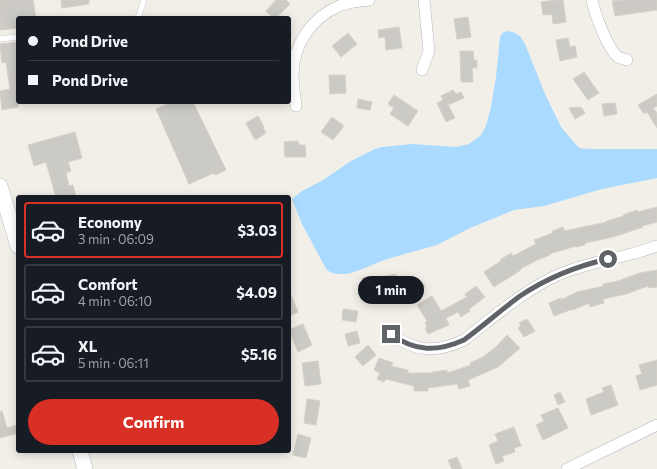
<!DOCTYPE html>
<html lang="en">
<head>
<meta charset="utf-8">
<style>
  :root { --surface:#171b24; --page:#242831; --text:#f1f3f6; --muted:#9ea1a6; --line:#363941; --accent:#d93025 }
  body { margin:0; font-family:Commissioner,sans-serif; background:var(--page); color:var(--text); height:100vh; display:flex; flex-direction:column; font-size:15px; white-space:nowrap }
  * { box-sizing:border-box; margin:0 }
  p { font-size:13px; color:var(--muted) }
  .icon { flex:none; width:22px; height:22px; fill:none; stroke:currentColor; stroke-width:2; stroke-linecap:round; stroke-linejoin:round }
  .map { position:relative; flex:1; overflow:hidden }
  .panel { position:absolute; left:16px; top:195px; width:275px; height:258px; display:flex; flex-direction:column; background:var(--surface); border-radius:4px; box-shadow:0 2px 10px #0003 }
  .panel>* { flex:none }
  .banner { position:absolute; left:16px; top:16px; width:275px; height:88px; border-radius:4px; box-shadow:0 2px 10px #0003; display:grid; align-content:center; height:88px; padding:0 12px; background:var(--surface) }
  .end { position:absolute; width:18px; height:18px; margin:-9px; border:5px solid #5f6368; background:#fff; box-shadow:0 0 0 2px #fff }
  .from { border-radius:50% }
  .bubble { position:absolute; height:28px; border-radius:14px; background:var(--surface); box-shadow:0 2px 10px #0003; font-size:13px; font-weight:700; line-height:28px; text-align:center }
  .banner b { display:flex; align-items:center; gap:14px; height:38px; font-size:15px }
  .banner b+b { border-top:1px solid var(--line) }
  .banner i { width:10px; height:10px; background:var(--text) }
  ul { padding:7px 0 0; list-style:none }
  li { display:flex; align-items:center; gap:12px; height:56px; margin:0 8px 6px; padding:0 4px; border:2px solid var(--line); border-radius:4px }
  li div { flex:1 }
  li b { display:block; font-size:15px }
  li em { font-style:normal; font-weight:700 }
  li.on { border-color:var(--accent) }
  li>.icon { width:36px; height:36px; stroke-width:1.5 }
  .action { display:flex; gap:8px; margin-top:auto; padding:8px 12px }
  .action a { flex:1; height:46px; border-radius:24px; background:var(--accent); color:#fff; font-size:16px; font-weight:700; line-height:46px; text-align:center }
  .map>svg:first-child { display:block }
  .water { fill:#aadaff }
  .building { fill:#cccac5; stroke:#d6d1c6 }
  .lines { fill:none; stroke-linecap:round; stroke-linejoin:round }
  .lane-casing { stroke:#b5b8bc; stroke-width:6 }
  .street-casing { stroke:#b5b8bc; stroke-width:12 }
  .secondary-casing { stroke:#b6babf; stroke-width:16 }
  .lane { stroke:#fff; stroke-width:5.5 }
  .street { stroke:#fff; stroke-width:11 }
  .secondary { stroke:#fff; stroke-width:15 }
  .route { stroke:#5f6368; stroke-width:5 }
</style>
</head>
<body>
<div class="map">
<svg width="657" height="469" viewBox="0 0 657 469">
  <rect width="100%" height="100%" fill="#f1efe8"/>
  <path class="water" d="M508,31l5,1 7,4 5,8 20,50 16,33 18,21 10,1h68v29l-55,11 -58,17 -30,4 -44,18 -33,17 -36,10 -17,5 -24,10 -13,4h-8l-7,-1 -5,-3 -3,-5 -22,-41 -10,-25 10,-8 21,-11 28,-19 24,-12 7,-2 30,-3 44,3 13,-3 12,-9 5,-9 5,-19 5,-30 4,-40 2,-4z"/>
  <path class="building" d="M0,0h33l3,18h-18v10l-18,2z
    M61,0h28v4l-27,4z
    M276,0h10l4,4 -14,14h-3l-7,-7z
    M555,0h8l3,22 -13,2 -1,-10 -9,1 -2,-13z
    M622,0h35v10l-42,6 -3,-15z
    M468,17l3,20 -14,2 -3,-20z
    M399,27l3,21 -16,2 -1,-13 -6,1 -1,-8z
    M348,33l9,11 -16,13 -9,-11z
    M568,38l2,9 5,-1 2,11 -17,4 -4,-21z
    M18,42v65l-16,3 -2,-19 10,-2 -4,-27 -4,1 -2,-19z
    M460,51h13l1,9h3v8h-5l1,14h-12z
    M584,72l15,21 -11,7 -15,-21z
    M329,75h16l1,18 -16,1z
    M453,90l3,4 5,-2 3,6 -16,7 7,13 -9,4 -9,-19 6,-3 -2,-4z
    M657,94v12l-4,2 4,5v15l-10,-16 -3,2 -6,-9z
    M394,95l24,16 -10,15 -18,-12 4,-6 -6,-4z
    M358,99l14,3 -2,8 -13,-2z
    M172,102h21l33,68 -11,5 -1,-2 -25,11 -33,-75z
    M615,103l2,11 -13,2 -2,-12z
    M581,107l4,6 -10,6 -6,-11z
    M258,116l6,11 -1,1 3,5 -11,7 -9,-17z
    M332,117l12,9 -11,14 -12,-8z
    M75,132l7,26 -14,4 3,9 -5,2 3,13 4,-1 3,12h-20l-10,-35 -12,4 -6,-21z
    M298,141l1,4h6l1,12h-21l-1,-15z
    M657,207v15l-15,4 1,1 -30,10 -28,6v2l-9,2v-1l-27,8 1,1 -13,5 -17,9 1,1 -27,17 -10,-15 17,-11 -1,-1 11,-7 2,3 23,-12 -2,-4 19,-7 -1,-2 11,-4 1,4 43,-9v-1l17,-5 -1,-1 14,-5 1,2z
    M657,270v17l-8,1 -1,-2 -22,8 -23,5 1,4 -14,4 -1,-4 -16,7v-1l-19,7 -5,-13 12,-5v2l16,-8 27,-6 -1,-2 15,-3 22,-8z
    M396,274l3,14 -24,4 1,2 -12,4 -5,-15 4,-1 -1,-4 8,-2 1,3z
    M414,278l11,8 -12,14 -10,-8z
    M476,286l9,11 -16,12 1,2 -9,6 -3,-5 -12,6 3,7 -21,9 -3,-6 2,-1 -2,-5 2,-1 -10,-16 15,-9 9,15 26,-14 -2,-3z
    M289,290l9,22 -9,4z
    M343,309l15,2 -2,11 -14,-2z
    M527,319l8,12 -11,6 -6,-9 3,-2 -2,-3z
    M303,324l9,21 -14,7 -9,-22z
    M357,331l3,12 -12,3 -3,-12z
    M507,335l13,13 -8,7 -14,12 -30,13 2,6 -11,3 -2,-5 -29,4v3h-14v-5l-28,-7 -2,3 -7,-3 3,-6 -6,-3 5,-12 14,5 -2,3 17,4v3h25v-1l14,-2v3l24,-8 -1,-2 13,-6 13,-10z
    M368,345l8,10 -13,11 -8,-9z
    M657,360v25l-17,5 -4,-14 6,-2 -3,-9z
    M318,361l3,23 -16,2 -3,-23z
    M611,385l7,20 -27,10 -5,-16 18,-7 -2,-4z
    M560,392l5,10 -7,3 -4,-10z
    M307,399l13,2 -4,24 -12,-2z
    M558,408l10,20 -25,12 -7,-15 8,-4 -3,-6z
    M2,411l5,17 9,-3 2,8 -18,5v-26z
    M514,427l7,19 -7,2 1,4 -13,4 2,5 -8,3 -7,-19 9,-4 -3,-7z
    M298,434l13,4 -5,20 -13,-3z
    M457,457l5,12h-10l-4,-9z"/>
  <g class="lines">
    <g class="lane-casing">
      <path id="lane" d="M138,18l6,-18
        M0,39l18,-2"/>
    </g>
    <g class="street-casing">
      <path id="street" d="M592,0c3,14 15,48 26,57 2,1 6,2 9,3
        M422,70l7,-19 -5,-51
        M296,106c-1,-10 -3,-21 -3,-31 0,-30 18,-57 46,-69 10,-4 20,-5 30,-6
        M391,334c24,18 46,19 73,6 31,-24 60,-50 96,-66 24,-10 46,-13 71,-20 9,-2 17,-5 26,-8
        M567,469l90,-44"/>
    </g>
    <g class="secondary-casing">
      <path id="secondary" d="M0,186l18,60
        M80,451l5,18"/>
    </g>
    <use href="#lane" class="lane"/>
    <use href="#street" class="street"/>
    <use href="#secondary" class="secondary"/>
  </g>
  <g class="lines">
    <path class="route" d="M391,334c24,18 46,18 73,6 19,-14 37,-30 56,-44 27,-18 57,-30 88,-37"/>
  </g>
</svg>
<i class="end from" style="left:608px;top:259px"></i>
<i class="end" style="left:391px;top:334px"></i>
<div class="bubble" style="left:358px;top:276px;width:66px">1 min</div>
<div class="banner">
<b><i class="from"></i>Pond Drive</b>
<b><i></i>Pond Drive</b>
</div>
<section class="panel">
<ul>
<li class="on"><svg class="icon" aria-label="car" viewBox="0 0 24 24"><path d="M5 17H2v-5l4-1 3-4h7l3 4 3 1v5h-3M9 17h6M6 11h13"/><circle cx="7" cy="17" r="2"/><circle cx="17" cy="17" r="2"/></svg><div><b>Economy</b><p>3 min · 06:09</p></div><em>$3.03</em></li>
<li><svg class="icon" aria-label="car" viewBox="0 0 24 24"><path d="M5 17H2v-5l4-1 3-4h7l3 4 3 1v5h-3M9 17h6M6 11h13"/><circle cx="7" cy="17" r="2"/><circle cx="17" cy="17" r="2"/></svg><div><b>Comfort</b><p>4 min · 06:10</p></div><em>$4.09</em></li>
<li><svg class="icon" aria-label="car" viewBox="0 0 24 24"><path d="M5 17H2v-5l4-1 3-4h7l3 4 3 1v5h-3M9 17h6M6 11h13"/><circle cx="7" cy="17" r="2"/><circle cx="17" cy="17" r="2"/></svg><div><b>XL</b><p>5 min · 06:11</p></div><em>$5.16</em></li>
</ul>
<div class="action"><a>Confirm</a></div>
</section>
</div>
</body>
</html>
